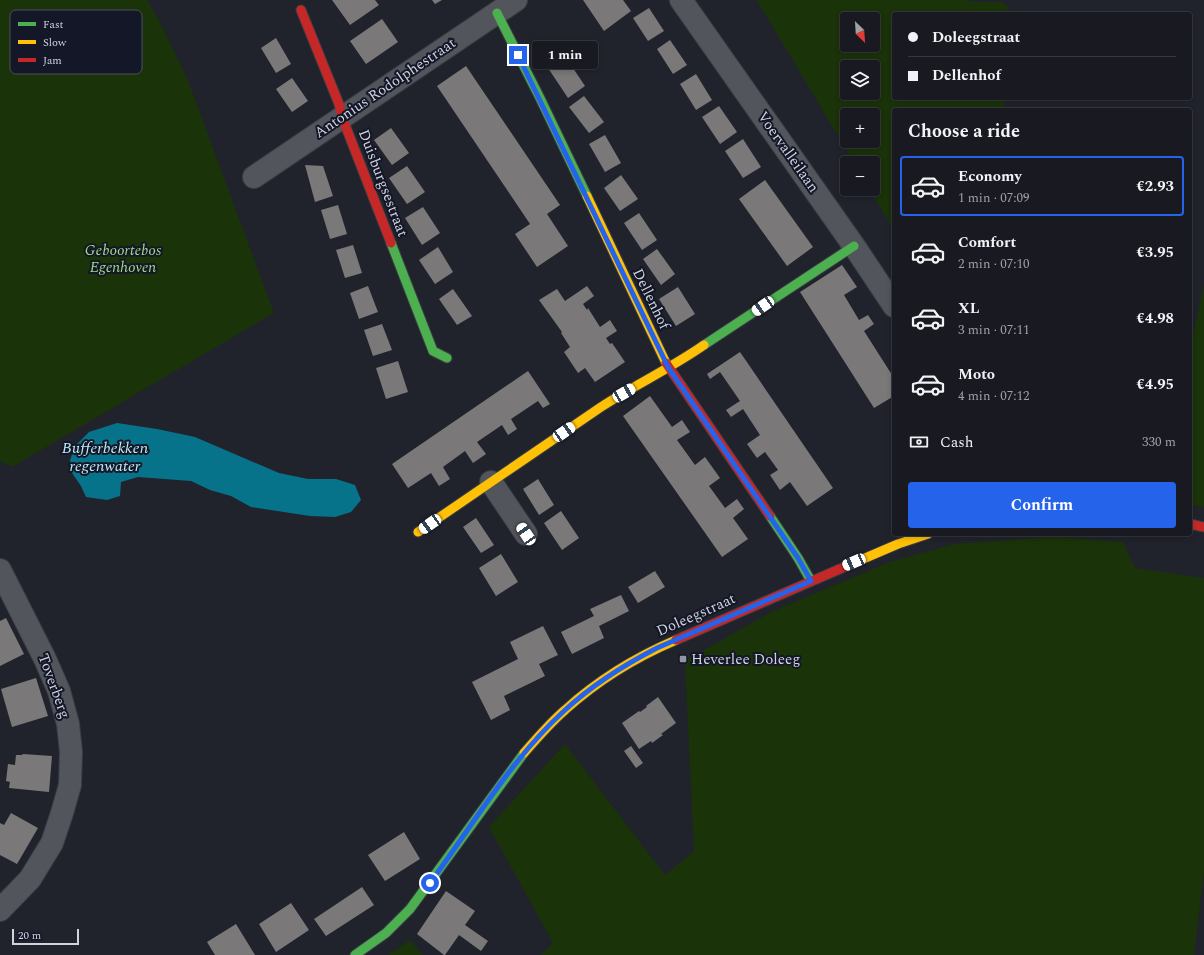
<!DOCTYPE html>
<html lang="en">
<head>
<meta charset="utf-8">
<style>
  :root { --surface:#191a21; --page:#22232a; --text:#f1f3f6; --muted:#9fa1a5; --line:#37383f; --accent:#2563eb }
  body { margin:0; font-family:Spectral,serif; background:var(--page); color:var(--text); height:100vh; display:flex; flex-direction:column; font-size:15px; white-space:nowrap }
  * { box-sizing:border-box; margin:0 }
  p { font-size:13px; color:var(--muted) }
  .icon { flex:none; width:22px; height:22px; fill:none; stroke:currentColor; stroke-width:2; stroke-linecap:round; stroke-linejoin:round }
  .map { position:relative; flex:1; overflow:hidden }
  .sheet { position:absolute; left:892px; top:108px; width:300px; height:428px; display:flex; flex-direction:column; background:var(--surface); border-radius:4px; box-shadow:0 2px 6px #0003,0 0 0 1px var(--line) }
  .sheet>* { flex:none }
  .top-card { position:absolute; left:892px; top:12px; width:300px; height:88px; border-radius:4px; box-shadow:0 2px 6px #0003,0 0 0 1px var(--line); display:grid; align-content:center; height:88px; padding:0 16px; background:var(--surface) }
  .needle { width:26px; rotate:155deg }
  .tools { position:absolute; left:840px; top:12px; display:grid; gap:8px }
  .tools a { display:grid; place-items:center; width:40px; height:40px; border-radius:4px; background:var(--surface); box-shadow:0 2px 6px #0003,0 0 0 1px var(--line); font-size:20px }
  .scale { position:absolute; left:12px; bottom:10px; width:67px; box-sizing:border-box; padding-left:4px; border:2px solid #d0d3de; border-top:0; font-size:11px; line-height:14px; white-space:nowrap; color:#d0d3de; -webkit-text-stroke:3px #131727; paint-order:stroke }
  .end { position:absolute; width:18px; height:18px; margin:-9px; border:5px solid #2563eb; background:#fff; box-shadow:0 0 0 2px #fff }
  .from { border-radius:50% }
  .bubble { position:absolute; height:28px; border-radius:4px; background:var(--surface); box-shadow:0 2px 6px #0003,0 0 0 1px var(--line); font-size:13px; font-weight:700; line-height:28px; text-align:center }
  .car { position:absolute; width:12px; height:24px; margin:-12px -6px; border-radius:5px; box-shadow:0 0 3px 1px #0007; background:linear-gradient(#fff 24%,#345 0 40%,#fff 0 76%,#345 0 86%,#fff 0) }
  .top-card b { display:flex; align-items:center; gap:14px; height:38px; font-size:15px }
  .top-card b+b { border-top:1px solid var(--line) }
  .top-card i { width:10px; height:10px; background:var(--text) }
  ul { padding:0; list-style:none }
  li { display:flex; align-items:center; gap:12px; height:60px; margin:0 8px 6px; padding:0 8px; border:2px solid transparent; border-radius:4px }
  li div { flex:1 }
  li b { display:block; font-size:15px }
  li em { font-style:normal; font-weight:700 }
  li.on { border-color:var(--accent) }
  li>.icon { width:36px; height:36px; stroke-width:1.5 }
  h2 { padding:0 16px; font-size:18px; line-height:48px }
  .pay { display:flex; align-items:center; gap:10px; height:44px; padding:0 16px; font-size:15px }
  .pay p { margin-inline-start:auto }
  .button { display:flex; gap:8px; margin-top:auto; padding:8px 16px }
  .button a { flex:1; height:46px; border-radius:4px; background:var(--accent); color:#fff; font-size:16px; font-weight:700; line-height:46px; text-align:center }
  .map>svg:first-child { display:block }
  .green { fill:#1a3309; fill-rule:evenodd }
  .water { fill:#07738a }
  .building { fill:#7b787a }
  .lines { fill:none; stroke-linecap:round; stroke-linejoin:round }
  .street-casing { stroke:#3b3d44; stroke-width:24 }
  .fast-casing { stroke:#3b3d44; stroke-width:11 }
  .slow-casing { stroke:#3b3d44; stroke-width:11 }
  .jam-casing { stroke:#3b3d44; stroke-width:11 }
  .street { stroke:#53555c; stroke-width:22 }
  .fast { stroke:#4caf50; stroke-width:9 }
  .slow { stroke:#ffc107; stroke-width:9 }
  .jam { stroke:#c62828; stroke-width:9 }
  .route { stroke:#2563eb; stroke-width:5 }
  .poi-dot { fill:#9395a0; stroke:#131727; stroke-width:1.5 }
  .labels { text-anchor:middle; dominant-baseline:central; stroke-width:4; stroke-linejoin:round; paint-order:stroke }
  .street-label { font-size:15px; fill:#d0d3de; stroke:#131727 }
  .park-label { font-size:15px; font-style:italic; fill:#a3d985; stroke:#131727 }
  .poi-label { font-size:15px; fill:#d0d3de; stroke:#131727; text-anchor:start }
  .water-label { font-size:16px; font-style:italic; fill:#bceaf7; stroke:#131727 }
  .key { fill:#131727; stroke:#4c4f5e; stroke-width:1 }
  .key-label { font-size:11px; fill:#d0d3de }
</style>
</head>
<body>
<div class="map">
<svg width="1204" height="955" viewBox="0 0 1204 955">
  <rect width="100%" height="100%" fill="#21232c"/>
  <path class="green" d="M0,0h147l16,28 26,55 85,230 -262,154 -12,-6z
    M757,0h212l2,2h32l10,12h-119v84h113l-5,12h-108v120l-25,-41h4v-26h-19zM847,19h26v26h-26zM847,67h26v26h-26zM847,115h26v26h-26z
    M1204,285v222l-14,-2v-157z
    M1053,537l70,5 12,26 69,10v293l-10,84h-653l12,-12 -64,-116 76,-83 100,131 29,-24 -9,-190 88,-50 117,-49 64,-18z
    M410,940l13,15h-35z"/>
  <path class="water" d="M117,423l40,6 38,8 84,36 29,6h28l19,6 6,15 -10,12 -16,5 -25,-1 -59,-9 -20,-11 -21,-6 -19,-9 -53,-4 -17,5 -1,14 -13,4 -21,-3 -5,-11 -9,-13 -2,-13 6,-15 13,-13z"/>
  <path class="building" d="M332,0h43l4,5 -29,20z
    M432,0h10l-7,4z
    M583,0h40l8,11 -27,20z
    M649,8l15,23 -16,10 -15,-23z
    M382,19l16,23 -32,22 -16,-23z
    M276,38l15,26 -15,9 -15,-25z
    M670,40l17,25 -14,9 -16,-25z
    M565,56l20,30 -17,12 -20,-30z
    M466,66l94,139 -13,9 21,32 -31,21 -22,-33 15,-10 -93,-138z
    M696,74l16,26 -16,10 -16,-26z
    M292,78l16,23 -16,11 -16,-23z
    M584,96l20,26 -15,11 -20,-26z
    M719,106l18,26 -17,12 -18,-27z
    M391,128l18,25 -17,12 -18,-25z
    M605,135l16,28 -16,9 -16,-28z
    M743,139l18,28 -18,11 -18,-27z
    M305,165l18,1 10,30 -18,6z
    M407,166l18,26 -18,12 -18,-26z
    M621,175l17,24 -18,12 -16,-23z
    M765,180l48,67 -26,19 -48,-67z
    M338,205l9,29 -17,5 -9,-29z
    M423,207l17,26 -18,12 -17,-27z
    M639,213l18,27 -15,10 -18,-27z
    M353,245l9,28 -17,5 -9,-28z
    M438,247l15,25 -18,12 -16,-24z
    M657,249l18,25 -14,11 -18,-26z
    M842,265l15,22 -13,8 15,25 9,-5 6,9 -10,7 30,47v18l-20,12 -74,-116z
    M368,286l10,26 -19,7 -9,-26z
    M587,286l7,10 -11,8 4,6 1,-2 12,19 10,-7 7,11 -11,7 4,6 2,-1 13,19 -30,20 -10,-14 -7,5 -14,-21 6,-5 -9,-14 1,-1 -23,-32 18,-11 8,12z
    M678,287l17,27 -19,12 -17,-27z
    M453,289l19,27 -15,9 -18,-26z
    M382,324l10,26 -19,6 -9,-26z
    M740,352l93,136 -26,18 -17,-24 -10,8 -10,-15 8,-5 -13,-18 -8,6 -10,-14 13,-9 -17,-26 -12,8 -5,-7 14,-9 -20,-29 -10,7 -3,-5z
    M398,361l10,31 -22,7 -10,-31z
    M528,371l22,33 -7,4 -5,-7 -27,18 6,10 -9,6 -6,-10 -25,17 9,12 -13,9 -8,-12 -22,16 7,12 -11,7 -8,-13 -23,15 -16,-24z
    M650,396l22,31 10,-7 8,12 -13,8 18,25 10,-8 15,21 -11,8 16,22 12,-9 7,10 -11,9 15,21 -26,18 -99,-141z
    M538,479l16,26 -15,10 -16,-26z
    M561,511l18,27 -17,12 -18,-27z
    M476,518l18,27 -13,8 -18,-26z
    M501,554l17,28 -22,14 -17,-28z
    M655,571l10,16 -27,16 -10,-16z
    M621,595l8,16 -30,15 5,12 -32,16 -11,-22 33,-16 -4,-7z
    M6,618l18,36 -24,12v-45z
    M543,626l15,29 -19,9 6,12 -41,20 6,14 -19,10 -19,-38 46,-23 -8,-17z
    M36,678l12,38 -36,11 -11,-38z
    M658,697l18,26 -15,11 2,1 -11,8 -1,-2 -12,8 -17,-26 17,-12 1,1 7,-5 -1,-1z
    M631,746l12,17 -7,5 -12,-17z
    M23,754l29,2 -3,36 -40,-4 1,-6 -4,-1 2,-17 7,1 1,-10h6z
    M11,813l27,15 -21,36 -17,-9v-32l4,2z
    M404,832l16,27 -35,22 -17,-26z
    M362,887l12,18 -48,31 -12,-17z
    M446,891l29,20 -10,14 23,16 -7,10 -22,-16 -14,20h-1l-27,-21z
    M291,903l18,27 -33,22 -17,-28z
    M236,924l19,31h-40l-8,-13z"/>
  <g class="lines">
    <g class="street-casing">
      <path id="street" d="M681,0l173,246 40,60
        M254,177l262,-177
        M491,482l35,52
        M0,570l45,89 14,32 9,33 3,28 -1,33 -8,28 -10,30 -22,36 -30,31"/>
    </g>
    <g class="fast-casing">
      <path id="fast" d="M497,13l43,85 47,98
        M391,243l42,108 14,7
        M704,345l150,-99
        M770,516l28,42 13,23
        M355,955l31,-22 24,-24 114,-156"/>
    </g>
    <g class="slow-casing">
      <path id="slow" d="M587,196l79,167
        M418,532l183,-125c34,-22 70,-39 103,-62
        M849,565l49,-21 30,-10
        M524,753c13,-15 26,-30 41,-43 32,-29 71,-53 111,-70"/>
    </g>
    <g class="jam-casing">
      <path id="jam" d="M301,10l38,94 3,13 49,126
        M666,363l104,153
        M1190,524l14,3
        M676,640l173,-75"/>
    </g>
    <use href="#street" class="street"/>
    <use href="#fast" class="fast"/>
    <use href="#slow" class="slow"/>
    <use href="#jam" class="jam"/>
  </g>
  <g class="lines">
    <path class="route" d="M430,883c43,-58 81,-124 134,-172 28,-26 60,-46 93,-63l154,-67 -13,-23 -130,-191 -150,-312"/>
  </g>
  <rect class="poi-dot" x="679" y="655" width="8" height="8" rx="2"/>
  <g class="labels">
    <g class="street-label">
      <text transform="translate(385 88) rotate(-34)">Antonius Rodolphestraat</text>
      <text transform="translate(788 152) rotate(55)">Voervalleilaan</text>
      <text transform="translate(383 183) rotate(69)">Duisburgsestraat</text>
      <text transform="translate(651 299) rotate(64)">Dellenhof</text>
      <text transform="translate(696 615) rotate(-24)">Doleegstraat</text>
      <text transform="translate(54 686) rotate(70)">Toverberg</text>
    </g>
    <g class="park-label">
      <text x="123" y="250">Geboortebos<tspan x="123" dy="17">Egenhoven</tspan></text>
    </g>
    <g class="poi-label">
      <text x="691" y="659">Heverlee Doleeg</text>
    </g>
    <g class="water-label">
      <text x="105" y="448">Bufferbekken<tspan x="105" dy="18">regenwater</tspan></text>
    </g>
  </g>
  <rect x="10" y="10" width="132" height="64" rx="6" class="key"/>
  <rect x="18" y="22" width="18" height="4" fill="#4caf50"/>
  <rect x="18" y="40" width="18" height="4" fill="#ffc107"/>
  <rect x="18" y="58" width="18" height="4" fill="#c62828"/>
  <g class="key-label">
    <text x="43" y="28">Fast</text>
    <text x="43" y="46">Slow</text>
    <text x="43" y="64">Jam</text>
  </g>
</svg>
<div class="tools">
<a><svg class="needle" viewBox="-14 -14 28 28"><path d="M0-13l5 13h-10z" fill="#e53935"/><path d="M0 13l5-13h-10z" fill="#9fa1a5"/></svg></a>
<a><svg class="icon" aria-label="layers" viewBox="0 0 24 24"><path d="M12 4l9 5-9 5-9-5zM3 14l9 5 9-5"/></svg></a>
<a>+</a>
<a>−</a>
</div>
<div class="scale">20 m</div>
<i class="end from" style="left:430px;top:883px"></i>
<i class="end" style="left:518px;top:55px"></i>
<div class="bubble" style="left:532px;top:41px;width:66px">1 min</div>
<i class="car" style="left:763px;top:306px;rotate:236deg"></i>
<i class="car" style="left:624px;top:393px;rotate:60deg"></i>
<i class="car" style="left:564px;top:432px;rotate:56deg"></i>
<i class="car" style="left:430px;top:524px;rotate:235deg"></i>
<i class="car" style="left:526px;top:534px;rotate:326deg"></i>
<i class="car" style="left:854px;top:562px;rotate:247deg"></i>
<div class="top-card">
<b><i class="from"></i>Doleegstraat</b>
<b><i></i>Dellenhof</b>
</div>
<section class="sheet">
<h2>Choose a ride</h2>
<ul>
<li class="on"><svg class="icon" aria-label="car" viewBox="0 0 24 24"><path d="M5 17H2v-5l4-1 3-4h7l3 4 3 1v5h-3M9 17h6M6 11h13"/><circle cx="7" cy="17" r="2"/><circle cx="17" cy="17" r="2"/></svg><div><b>Economy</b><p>1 min · 07:09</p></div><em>€2.93</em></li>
<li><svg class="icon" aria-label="car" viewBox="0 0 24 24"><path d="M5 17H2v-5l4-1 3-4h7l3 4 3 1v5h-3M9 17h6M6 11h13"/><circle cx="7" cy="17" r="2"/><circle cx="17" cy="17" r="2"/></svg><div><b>Comfort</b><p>2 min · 07:10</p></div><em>€3.95</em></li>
<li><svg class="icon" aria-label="car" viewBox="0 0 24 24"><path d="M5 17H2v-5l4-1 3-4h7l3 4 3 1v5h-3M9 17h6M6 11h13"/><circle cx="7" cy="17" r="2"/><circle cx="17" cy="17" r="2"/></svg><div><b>XL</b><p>3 min · 07:11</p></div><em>€4.98</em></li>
<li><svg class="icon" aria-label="car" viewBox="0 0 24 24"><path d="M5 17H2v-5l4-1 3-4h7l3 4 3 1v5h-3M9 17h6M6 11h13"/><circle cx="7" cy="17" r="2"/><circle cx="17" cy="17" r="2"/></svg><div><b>Moto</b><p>4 min · 07:12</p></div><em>€4.95</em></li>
</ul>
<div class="pay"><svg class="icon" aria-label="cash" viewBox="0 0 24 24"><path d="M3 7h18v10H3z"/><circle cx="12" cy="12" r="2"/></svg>Cash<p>330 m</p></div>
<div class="button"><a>Confirm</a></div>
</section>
</div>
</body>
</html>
